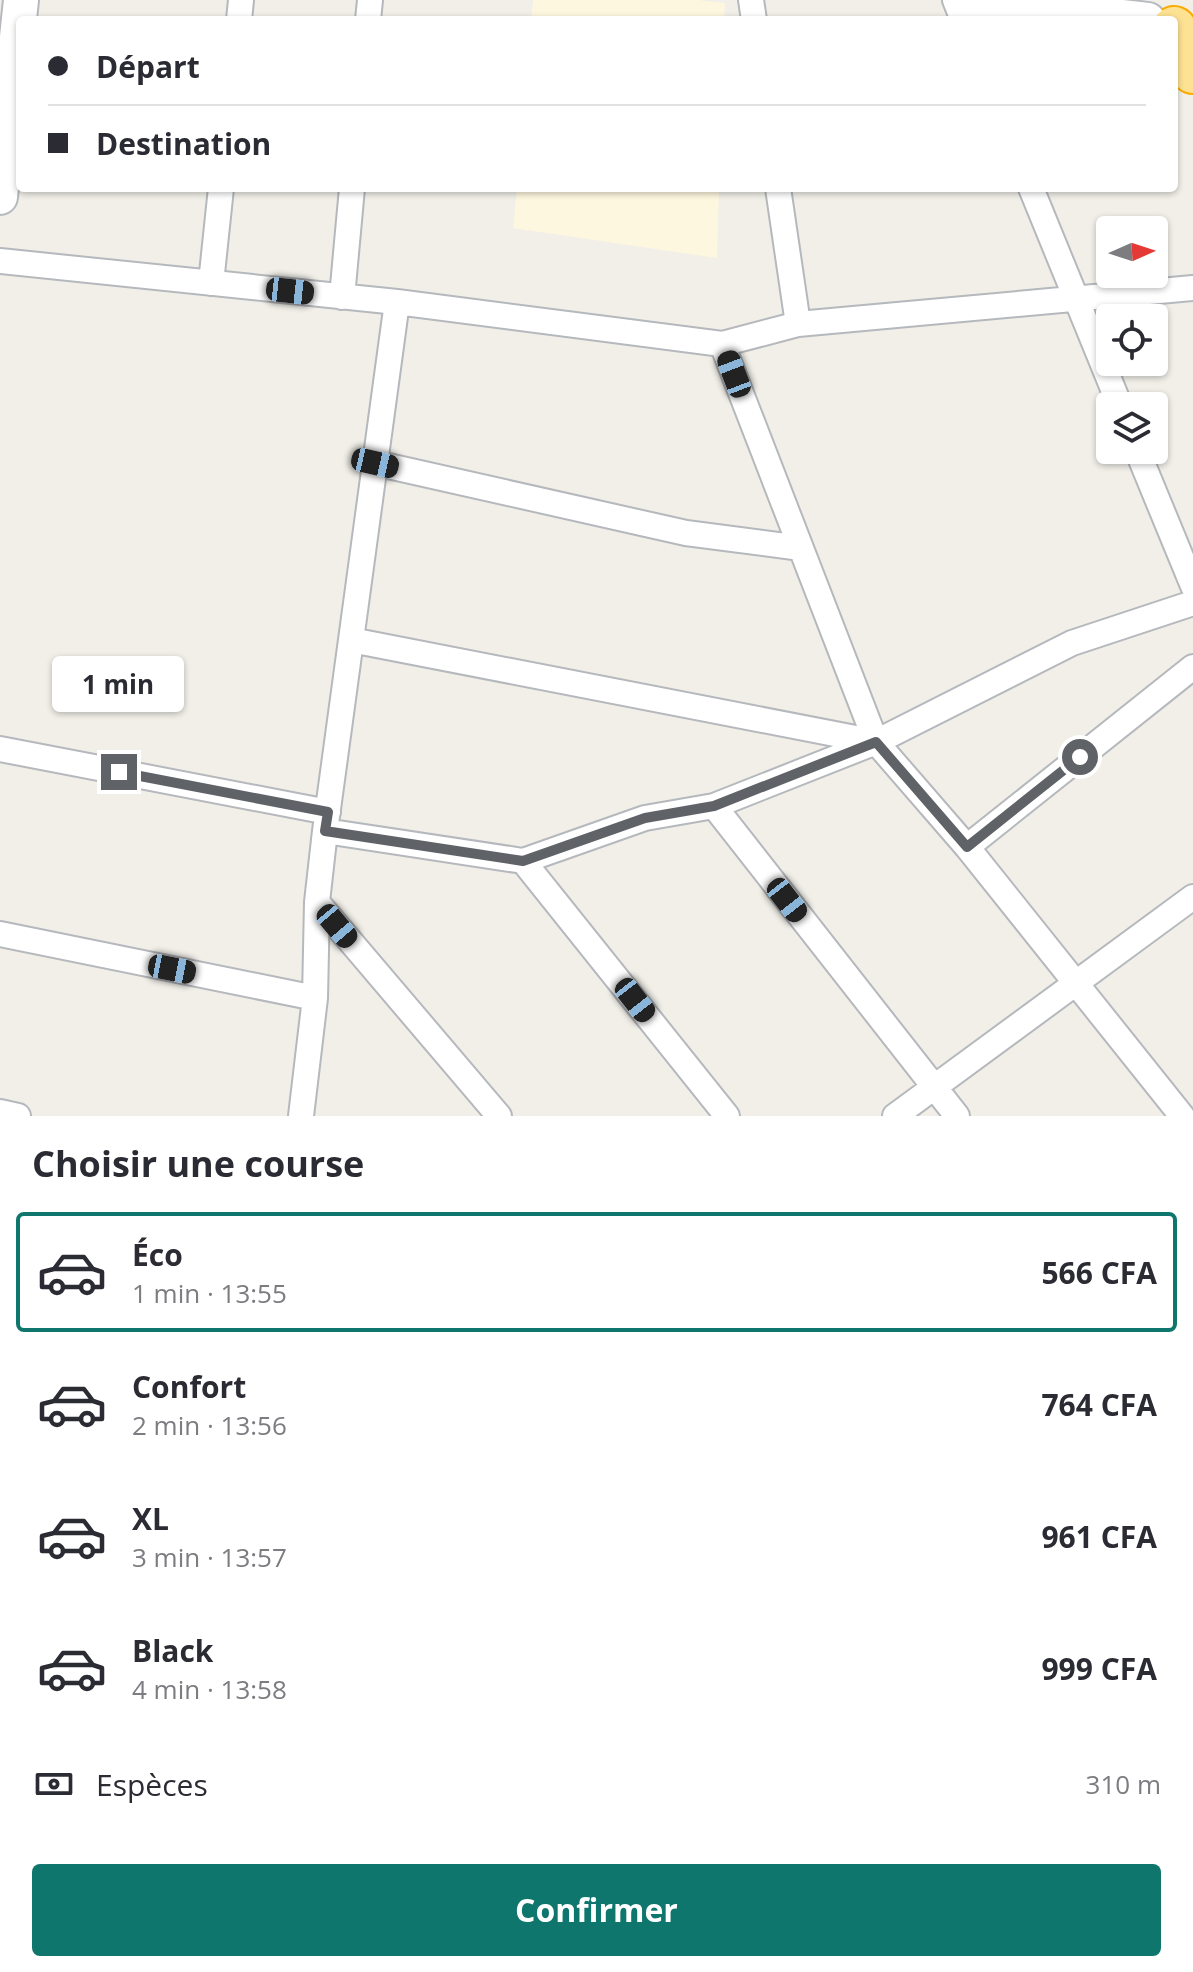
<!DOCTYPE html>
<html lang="fr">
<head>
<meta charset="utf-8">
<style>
  :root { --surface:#fff; --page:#f7f7f7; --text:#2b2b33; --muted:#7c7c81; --line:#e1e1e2; --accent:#0f766e }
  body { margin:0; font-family:"Open Sans",sans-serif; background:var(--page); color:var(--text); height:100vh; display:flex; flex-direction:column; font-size:30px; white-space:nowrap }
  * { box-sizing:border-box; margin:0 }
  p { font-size:26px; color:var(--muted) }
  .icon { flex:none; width:44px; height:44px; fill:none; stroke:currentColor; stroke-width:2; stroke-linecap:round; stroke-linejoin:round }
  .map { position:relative; height:1116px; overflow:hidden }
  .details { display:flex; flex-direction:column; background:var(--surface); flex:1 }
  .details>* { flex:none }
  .hud { position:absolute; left:16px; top:16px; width:1162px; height:176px; border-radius:8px; box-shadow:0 2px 6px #0004; display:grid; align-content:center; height:176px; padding:0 32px; background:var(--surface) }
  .needle { width:52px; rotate:87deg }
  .buttons { position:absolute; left:1096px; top:216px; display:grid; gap:16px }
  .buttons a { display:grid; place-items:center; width:72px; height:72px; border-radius:8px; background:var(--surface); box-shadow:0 2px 6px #0004; font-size:40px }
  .end { position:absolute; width:36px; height:36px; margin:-18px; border:10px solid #5f6368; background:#fff; box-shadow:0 0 0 4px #fff }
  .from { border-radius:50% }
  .bubble { position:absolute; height:56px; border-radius:8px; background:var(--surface); box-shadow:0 2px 6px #0004; font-size:26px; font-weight:700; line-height:56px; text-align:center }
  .car { position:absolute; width:24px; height:48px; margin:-24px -12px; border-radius:10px; box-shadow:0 0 6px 2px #0007; background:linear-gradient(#222 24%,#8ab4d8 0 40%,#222 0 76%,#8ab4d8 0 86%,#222 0) }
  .hud b { display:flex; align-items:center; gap:28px; height:76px; font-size:30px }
  .hud b+b { border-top:2px solid var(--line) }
  .hud i { width:20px; height:20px; background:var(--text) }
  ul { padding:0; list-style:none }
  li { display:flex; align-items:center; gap:24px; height:120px; margin:0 16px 12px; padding:0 16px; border:4px solid transparent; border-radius:8px }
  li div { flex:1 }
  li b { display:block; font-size:30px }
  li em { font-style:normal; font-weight:700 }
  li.selected { border-color:var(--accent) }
  li>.icon { width:72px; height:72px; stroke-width:1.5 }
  h2 { padding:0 32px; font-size:36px; line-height:96px }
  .pay { display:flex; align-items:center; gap:20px; height:88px; padding:0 32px; font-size:30px }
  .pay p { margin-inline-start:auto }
  .primary-button { display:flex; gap:16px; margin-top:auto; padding:16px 32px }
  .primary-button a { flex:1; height:92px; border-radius:8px; background:var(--accent); color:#fff; font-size:32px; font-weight:700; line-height:92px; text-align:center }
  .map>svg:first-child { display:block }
  .commercial { fill:#fef7e0 }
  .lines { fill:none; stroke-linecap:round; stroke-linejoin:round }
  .street-casing { stroke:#b5b8bc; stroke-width:28 }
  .secondary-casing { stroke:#b6babf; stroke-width:38 }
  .highway-casing { stroke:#f9ab00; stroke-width:48 }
  .street { stroke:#fff; stroke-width:24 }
  .secondary { stroke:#fff; stroke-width:34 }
  .highway { stroke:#fde293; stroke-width:44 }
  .route { stroke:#5f6368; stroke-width:10 }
</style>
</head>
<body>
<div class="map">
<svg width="1193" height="1116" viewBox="0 0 1193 1116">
  <rect width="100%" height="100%" fill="#f1efe8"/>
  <path class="commercial" d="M533,0h165l27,3 -1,17h-193z
    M517,188h202l-2,70 -204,-30z"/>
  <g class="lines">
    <g class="street-casing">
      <path id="street" d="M751,0l3,20
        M955,0l8,20
        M239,20l2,-20
        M368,20l2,-20
        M778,188l20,136
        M1031,188l89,218
        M0,261l397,41 325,42 76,-20 395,-36
        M211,283l10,-95
        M342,297l10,-109
        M722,344l154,398 91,105 215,269
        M1137,450l56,136
        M375,463l311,70 115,15
        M351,640l525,102
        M0,749l328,63
        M714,806l243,310
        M325,831l198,30 122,-43 69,-12 162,-64 196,-99 121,-40
        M967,847l226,-180
        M523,861l204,255
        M317,902l182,214
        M0,934l315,64
        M0,1112l18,4
        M301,1116l14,-118 2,-96 8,-71 72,-529
        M895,1116l298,-219"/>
    </g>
    <g class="secondary-casing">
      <path id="secondary" d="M976,0l172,20
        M0,197l21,-197"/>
    </g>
    <g class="highway-casing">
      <path id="highway" d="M1174,29l19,42"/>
    </g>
    <use href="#street" class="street"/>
    <use href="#secondary" class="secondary"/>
    <use href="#highway" class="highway"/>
  </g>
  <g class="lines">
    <path class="route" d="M119,772l209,40 -3,19 198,30 122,-43 69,-12 162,-64 91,105 113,-90"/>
  </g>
</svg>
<div class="buttons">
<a><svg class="needle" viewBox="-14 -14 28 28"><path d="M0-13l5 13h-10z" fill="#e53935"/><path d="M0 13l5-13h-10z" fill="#7c7c81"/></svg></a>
<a><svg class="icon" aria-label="locate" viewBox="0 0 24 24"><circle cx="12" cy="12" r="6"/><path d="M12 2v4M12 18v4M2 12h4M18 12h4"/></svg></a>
<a><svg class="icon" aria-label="layers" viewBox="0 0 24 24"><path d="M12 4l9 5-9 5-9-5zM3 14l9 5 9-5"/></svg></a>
</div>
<i class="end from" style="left:1080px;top:757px"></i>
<i class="end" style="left:119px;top:772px"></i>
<div class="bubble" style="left:52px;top:656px;width:132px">1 min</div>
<i class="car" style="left:290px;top:291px;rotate:96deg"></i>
<i class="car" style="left:734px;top:374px;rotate:339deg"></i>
<i class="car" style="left:375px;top:463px;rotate:103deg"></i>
<i class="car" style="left:787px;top:900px;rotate:142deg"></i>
<i class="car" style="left:337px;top:926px;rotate:140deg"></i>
<i class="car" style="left:172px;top:969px;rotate:101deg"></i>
<i class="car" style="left:635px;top:1000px;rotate:142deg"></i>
<div class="hud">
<b><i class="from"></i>Départ</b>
<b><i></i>Destination</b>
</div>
</div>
<section class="details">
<h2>Choisir une course</h2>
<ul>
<li class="selected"><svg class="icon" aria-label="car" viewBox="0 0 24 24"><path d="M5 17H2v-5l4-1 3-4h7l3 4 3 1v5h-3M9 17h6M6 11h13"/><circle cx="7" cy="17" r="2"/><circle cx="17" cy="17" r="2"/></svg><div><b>Éco</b><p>1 min · 13:55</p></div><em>566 CFA</em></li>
<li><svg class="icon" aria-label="car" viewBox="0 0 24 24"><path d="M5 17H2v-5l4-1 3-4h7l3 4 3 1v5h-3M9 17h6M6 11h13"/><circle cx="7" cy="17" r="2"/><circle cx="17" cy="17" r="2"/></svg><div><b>Confort</b><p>2 min · 13:56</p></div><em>764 CFA</em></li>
<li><svg class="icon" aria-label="car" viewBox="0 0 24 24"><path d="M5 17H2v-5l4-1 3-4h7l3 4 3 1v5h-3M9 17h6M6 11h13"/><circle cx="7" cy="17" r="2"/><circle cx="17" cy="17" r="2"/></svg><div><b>XL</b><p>3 min · 13:57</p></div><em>961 CFA</em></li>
<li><svg class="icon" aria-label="car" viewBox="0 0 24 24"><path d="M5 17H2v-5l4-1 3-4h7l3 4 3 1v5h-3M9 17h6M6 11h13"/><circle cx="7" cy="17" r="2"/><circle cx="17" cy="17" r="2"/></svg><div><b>Black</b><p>4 min · 13:58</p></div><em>999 CFA</em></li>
</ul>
<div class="pay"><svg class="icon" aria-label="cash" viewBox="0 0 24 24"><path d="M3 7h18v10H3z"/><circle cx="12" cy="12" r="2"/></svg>Espèces<p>310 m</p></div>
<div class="primary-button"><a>Confirmer</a></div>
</section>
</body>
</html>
